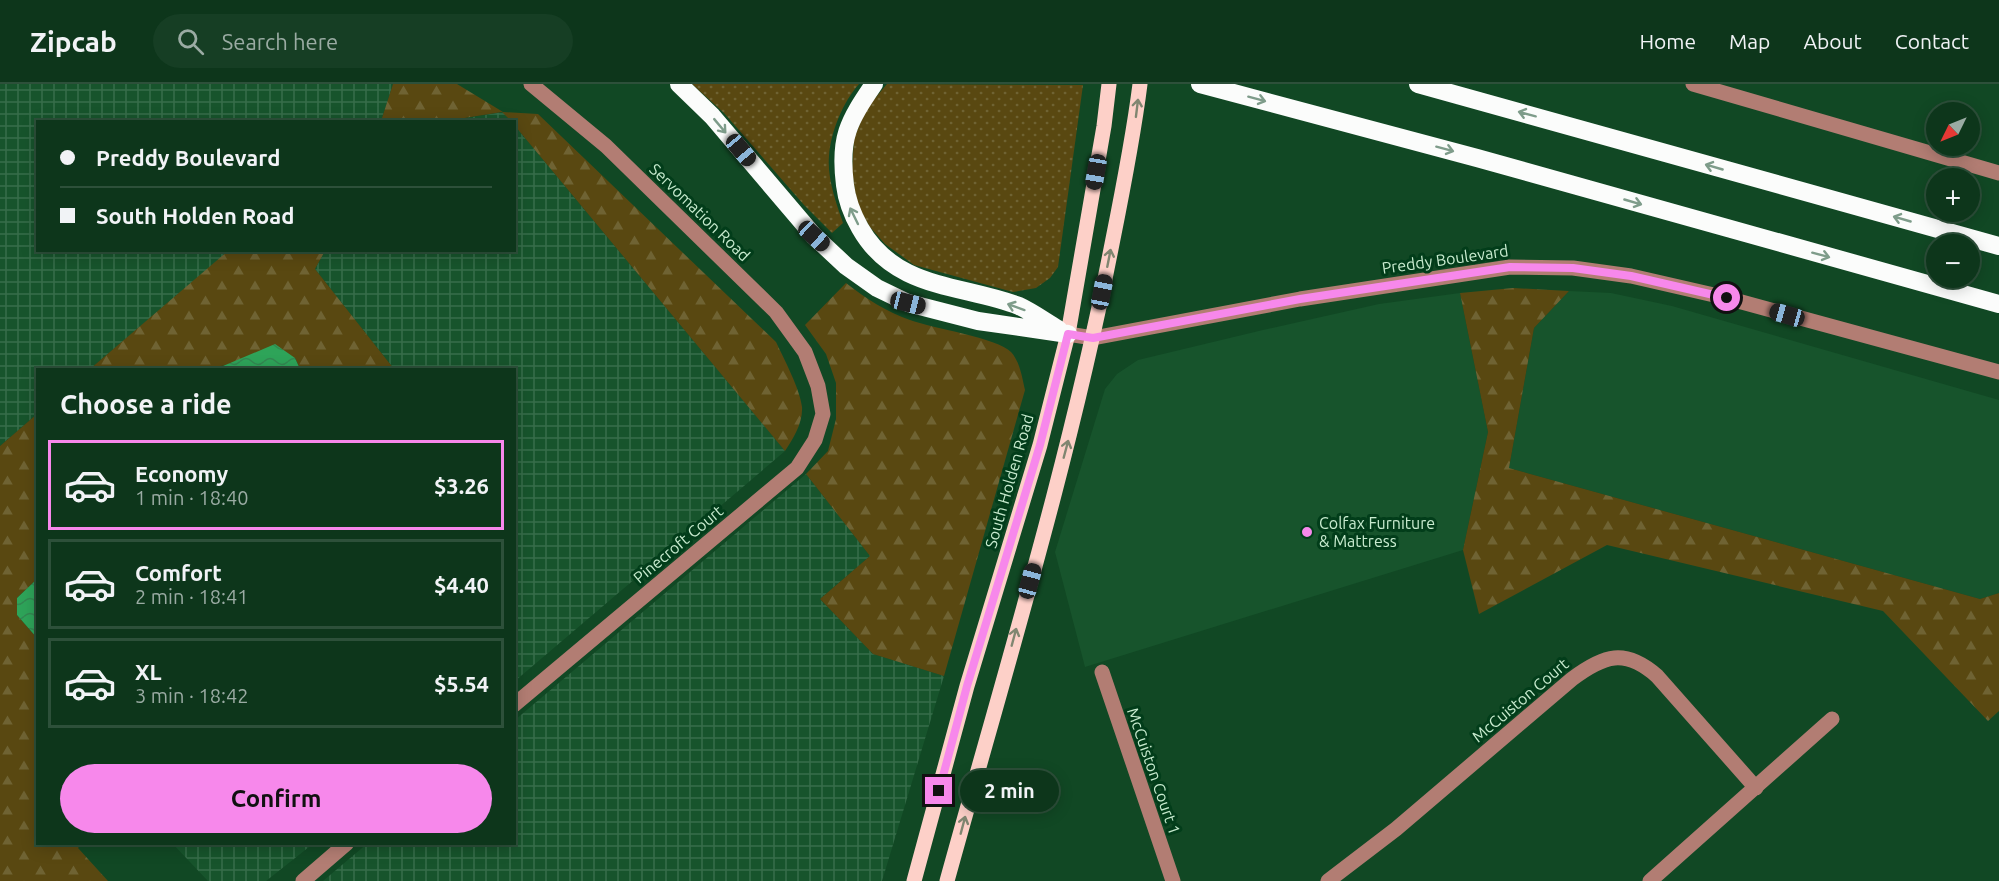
<!DOCTYPE html>
<html lang="en">
<head>
<meta charset="utf-8">
<style>
  :root { --surface:#0d361b; --page:#163e24; --text:#f1f3f6; --muted:#9aaba3; --line:#2d503a; --accent:#f788eb }
  body { margin:0; font-family:Ubuntu,sans-serif; background:var(--page); color:var(--text); height:100vh; display:flex; flex-direction:column; font-size:22px; white-space:nowrap }
  * { box-sizing:border-box; margin:0 }
  p { font-size:20px; color:var(--muted) }
  .icon { flex:none; width:33px; height:33px; fill:none; stroke:currentColor; stroke-width:2; stroke-linecap:round; stroke-linejoin:round }
  .map { position:relative; flex:1; overflow:hidden }
  .side { position:absolute; left:36px; top:284px; width:480px; height:477px; display:flex; flex-direction:column; background:var(--surface); border-radius:0px; box-shadow:0 3px 15px #0003,0 0 0 2px var(--line) }
  .side>* { flex:none }
  .banner { position:absolute; left:36px; top:36px; width:480px; height:132px; border-radius:0px; box-shadow:0 3px 15px #0003,0 0 0 2px var(--line); display:grid; align-content:center; height:132px; padding:0 24px; background:var(--surface) }
  .needle { width:39px; rotate:227deg }
  .controls { position:absolute; left:1926px; top:18px; display:grid; gap:12px }
  .controls a { display:grid; place-items:center; width:54px; height:54px; border-radius:50%; background:var(--surface); box-shadow:0 3px 15px #0003,0 0 0 2px var(--line); font-size:30px }
  .end { position:absolute; width:27px; height:27px; margin:-14px; border:8px solid #f788eb; background:#111; box-shadow:0 0 0 3px #111 }
  .from { border-radius:50% }
  .bubble { position:absolute; height:42px; border-radius:21px; background:var(--surface); box-shadow:0 3px 15px #0003,0 0 0 2px var(--line); font-size:20px; font-weight:600; line-height:42px; text-align:center }
  .car { position:absolute; width:18px; height:36px; margin:-18px -9px; border-radius:8px; box-shadow:0 0 4px 2px #0007; background:linear-gradient(#222 24%,#8ab4d8 0 40%,#222 0 76%,#8ab4d8 0 86%,#222 0) }
  .banner b { display:flex; align-items:center; gap:21px; height:57px; font-size:22px }
  .banner b+b { border-top:2px solid var(--line) }
  .banner i { width:15px; height:15px; background:var(--text) }
  ul { padding:0; list-style:none }
  li { display:flex; align-items:center; gap:18px; height:90px; margin:0 12px 9px; padding:0 12px; border:3px solid var(--line); border-radius:0px }
  li div { flex:1 }
  li b { display:block; font-size:22px }
  li em { font-style:normal; font-weight:600 }
  li.on { border-color:var(--accent) }
  li>.icon { width:54px; height:54px; stroke-width:1.5 }
  h2 { padding:0 24px; font-size:27px; line-height:72px }
  .primary-button { display:flex; gap:12px; margin-top:auto; padding:12px 24px }
  .primary-button a { flex:1; height:69px; border-radius:36px; background:var(--accent); color:#111; font-size:24px; font-weight:600; line-height:69px; text-align:center }
  header { display:flex; align-items:center; gap:36px; box-sizing:border-box; height:84px; padding:0 30px; background:var(--surface); border-bottom:2px solid var(--line) }
  header strong { font-size:28px }
  nav { display:flex; gap:33px; margin-inline-start:auto; font-size:21px }
  .search { width:420px; height:54px; background:var(--page); display:flex; align-items:center; gap:15px; box-sizing:border-box; padding:0 21px; border-radius:33px; color:var(--muted); font-size:22px }
  .map>svg:first-child { display:block }
  .built { fill:#17542c }
  .industrial { fill:url(#industrial-grid) }
  .grass { fill:url(#grass-dots) }
  .forest { fill:url(#forest-firs) }
  .water { fill:url(#water-waves) }
  .lines { fill:none; stroke-linecap:round; stroke-linejoin:round }
  .minor { stroke:#b27d73; stroke-width:15 }
  .major { stroke:#fdd0c8; stroke-width:15 }
  .highway { stroke:#fbfcfb; stroke-width:18 }
  .oneway { stroke:#7e9c8a }
  .oneway2 { stroke:#808671 }
  .route { stroke:#f788eb; stroke-width:8 }
  .poi-dot { fill:#f788eb; stroke:#023d1a; stroke-width:2 }
  .labels { text-anchor:middle; dominant-baseline:central; stroke-width:6; stroke-linejoin:round; paint-order:stroke }
  .street-label { font-size:16px; fill:#c8ebcf; stroke:#023d1a }
  .poi-label { font-size:16px; fill:#c8ebcf; stroke:#023d1a; text-anchor:start }
</style>
</head>
<body>
<header>
<strong>Zipcab</strong>
<div class="search"><svg class="icon" aria-label="search" viewBox="0 0 24 24"><circle cx="10" cy="10" r="6"/><path d="M15 15l6 6"/></svg>Search here</div>
<nav><a>Home</a><a>Map</a><a>About</a><a>Contact</a></nav>
</header>
<div class="map">
<svg width="1999" height="797" viewBox="0 0 1999 797">
  <defs>
    <pattern id="industrial-grid" width="8" height="8" patternUnits="userSpaceOnUse" patternTransform="scale(1.5)"><rect width="8" height="8" fill="#17542c"/><path d="M0 4h8M4 0v8" fill="none" stroke="#376d4a"/></pattern>
    <pattern id="grass-dots" width="8" height="8" patternUnits="userSpaceOnUse" patternTransform="scale(1.5)"><rect width="8" height="8" fill="#594811"/><path d="M2 2h.1M6 6h.1" fill="none" stroke="#6f6333" stroke-width="1.8" stroke-linecap="round"/></pattern>
    <pattern id="forest-firs" width="22" height="20" patternUnits="userSpaceOnUse" patternTransform="scale(1.5)"><rect width="22" height="20" fill="#594811"/><path d="M5 1l3.5 6h-7zM16 11l3.5 6h-7z" fill="#6f6333"/></pattern>
    <pattern id="water-waves" width="16" height="10" patternUnits="userSpaceOnUse" patternTransform="scale(1.5)"><rect width="16" height="10" fill="#2ea459"/><path d="M0 5q4-4 8 0t8 0" fill="none" stroke="#328851"/></pattern>
  </defs>
  <rect width="100%" height="100%" fill="#114824"/>
  <path class="built" d="M1569,207l42,2 61,13 327,94v193l-19,6 -471,-131 25,-140z
    M1460,209l28,139 -25,118 -378,117 -30,-115 50,-163 12,-15 21,-14 125,-30 116,-26z"/>
  <path class="industrial" d="M0,0h393l-12,37 -343,1v128l191,1 -139,118h-52l-1,45 -37,32z
    M503,28l8,9 -65,1 1,-1z
    M515,42l270,325 -270,230 -1,-312h-120l-79,-100 10,-18 189,-1z
    M806,390l64,82 -50,43 53,55 71,22 -62,205h-559l45,-38h146l1,-123z
    M172,759h142l-48,38h-58z"/>
  <path class="grass" d="M692,0h167c-16,18 -28,47 -30,72 -2,22 7,46 14,67l-11,10 -28,-28 -80,-92z
    M887,0l196,1 -25,182 -8,11 -14,10 -23,4 -99,-27 -29,-21 -15,-17 -13,-22 -5,-34 2,-33 12,-29z"/>
  <path class="forest" d="M393,0h64l46,28 35,2 238,228c8,17 24,47 26,65 1,16 -9,32 -17,44l-270,-325 -1,-4 -3,-1 -9,-9 -56,9h-65z
    M229,166l96,1 -10,18 79,100h-94l-5,-11 -75,8 -4,3h-126z
    M846,199c19,15 41,29 64,37 21,8 88,18 101,32 9,10 11,25 14,38l-81,286 -71,-22 -53,-55 50,-43 -64,-82 22,-23 8,-32v-36l-10,-29 -21,-29z
    M1513,204l56,3 -35,37 -25,140 471,131 19,-6v118l-11,10 -105,-110 -276,-66 -128,69 -16,-64 25,-118 -28,-139z
    M37,330v165l-20,19v17l20,23 1,205h44l-4,5 30,33h-108v-435z"/>
  <path class="water" d="M275,260l20,14 5,11h-84z
    M37,495v59l-20,-23v-17z"/>
  <g class="lines">
    <path class="minor" d="M1693,0l306,89
      M1068,250l25,4 207,-39 210,-32 63,1 58,8 96,22 272,74
      M1102,588l71,209
      M514,621l283,-237 18,-28 8,-26 -5,-28 -13,-34 -29,-40 -170,-166 -75,-62
      M303,797l44,-38
      M1328,797l68,-52 176,-150c32,-24 53,-31 85,-3l99,112
      M1650,797l182,-162"/>
    <path class="major" d="M914,797l53,-195 73,-241 28,-111 36,-208 5,-42
      M947,797c58,-210 122,-418 164,-632 11,-55 22,-109 29,-165"/>
    <path class="highway" d="M679,0l33,32 102,120 32,30 31,22 31,15 70,18 90,13
      M874,0c-26,38 -35,54 -29,101 2,17 7,29 15,43 35,62 101,56 159,78 13,6 27,16 39,23
      M1200,0l277,74 522,146
      M1418,0l581,162"/>
  </g>
  <defs><path id="oneway-shaft" d="M-6 0H5M1.5-3L5.5 0L1.5 3" fill="none" stroke-width="1.6" stroke-linecap="round" stroke-linejoin="round" transform="scale(1.5)"/></defs>
  <g class="oneway">
    <use href="#oneway-shaft" transform="translate(1257 15) rotate(15)"/>
    <use href="#oneway-shaft" transform="translate(1527 30) rotate(-165)"/>
    <use href="#oneway-shaft" transform="translate(720 42) rotate(50)"/>
    <use href="#oneway-shaft" transform="translate(1445 65) rotate(15)"/>
    <use href="#oneway-shaft" transform="translate(1714 83) rotate(-164)"/>
    <use href="#oneway-shaft" transform="translate(1633 118) rotate(16)"/>
    <use href="#oneway-shaft" transform="translate(854 132) rotate(-116)"/>
    <use href="#oneway-shaft" transform="translate(1902 135) rotate(-164)"/>
    <use href="#oneway-shaft" transform="translate(1821 171) rotate(15)"/>
    <use href="#oneway-shaft" transform="translate(1016 223) rotate(-160)"/>
  </g>
  <g class="oneway2">
    <use href="#oneway-shaft" transform="translate(1137 24) rotate(-83)"/>
    <use href="#oneway-shaft" transform="translate(1109 174) rotate(-79)"/>
    <use href="#oneway-shaft" transform="translate(1066 365) rotate(-75)"/>
    <use href="#oneway-shaft" transform="translate(1014 553) rotate(-75)"/>
    <use href="#oneway-shaft" transform="translate(963 741) rotate(-75)"/>
  </g>
  <g class="lines">
    <path class="route" d="M939,707l28,-105 73,-241 28,-111 25,4 207,-39 210,-32 63,1 58,8 96,22"/>
  </g>
  <circle class="poi-dot" cx="1307" cy="448" r="6"/>
  <g class="labels">
    <g class="street-label">
      <text transform="translate(700 128) rotate(44)">Servomation Road</text>
      <text transform="translate(1445 175) rotate(-8)">Preddy Boulevard</text>
      <text transform="translate(1009 397) rotate(-74)">South Holden Road</text>
      <text transform="translate(678 460) rotate(-40)">Pinecroft Court</text>
      <text transform="translate(1520 616) rotate(-40)">McCuiston Court</text>
      <text transform="translate(1154 687) rotate(71)">McCuiston Court 1</text>
    </g>
    <g class="poi-label">
      <text x="1319" y="439">Colfax Furniture<tspan x="1319" dy="18">&amp; Mattress</tspan></text>
    </g>
  </g>
</svg>
<div class="controls">
<a><svg class="needle" viewBox="-14 -14 28 28"><path d="M0-13l5 13h-10z" fill="#e53935"/><path d="M0 13l5-13h-10z" fill="#9aaba3"/></svg></a>
<a>+</a>
<a>−</a>
</div>
<i class="end from" style="left:1727px;top:214px"></i>
<i class="end" style="left:939px;top:707px"></i>
<div class="bubble" style="left:960px;top:686px;width:99px">2 min</div>
<i class="car" style="left:741px;top:66px;rotate:140deg"></i>
<i class="car" style="left:1096px;top:88px;rotate:190deg"></i>
<i class="car" style="left:814px;top:152px;rotate:133deg"></i>
<i class="car" style="left:1102px;top:208px;rotate:11deg"></i>
<i class="car" style="left:908px;top:219px;rotate:104deg"></i>
<i class="car" style="left:1787px;top:231px;rotate:286deg"></i>
<i class="car" style="left:1030px;top:497px;rotate:15deg"></i>
<div class="banner">
<b><i class="from"></i>Preddy Boulevard</b>
<b><i></i>South Holden Road</b>
</div>
<section class="side">
<h2>Choose a ride</h2>
<ul>
<li class="on"><svg class="icon" aria-label="car" viewBox="0 0 24 24"><path d="M5 17H2v-5l4-1 3-4h7l3 4 3 1v5h-3M9 17h6M6 11h13"/><circle cx="7" cy="17" r="2"/><circle cx="17" cy="17" r="2"/></svg><div><b>Economy</b><p>1 min · 18:40</p></div><em>$3.26</em></li>
<li><svg class="icon" aria-label="car" viewBox="0 0 24 24"><path d="M5 17H2v-5l4-1 3-4h7l3 4 3 1v5h-3M9 17h6M6 11h13"/><circle cx="7" cy="17" r="2"/><circle cx="17" cy="17" r="2"/></svg><div><b>Comfort</b><p>2 min · 18:41</p></div><em>$4.40</em></li>
<li><svg class="icon" aria-label="car" viewBox="0 0 24 24"><path d="M5 17H2v-5l4-1 3-4h7l3 4 3 1v5h-3M9 17h6M6 11h13"/><circle cx="7" cy="17" r="2"/><circle cx="17" cy="17" r="2"/></svg><div><b>XL</b><p>3 min · 18:42</p></div><em>$5.54</em></li>
</ul>
<div class="primary-button"><a>Confirm</a></div>
</section>
</div>
</body>
</html>
